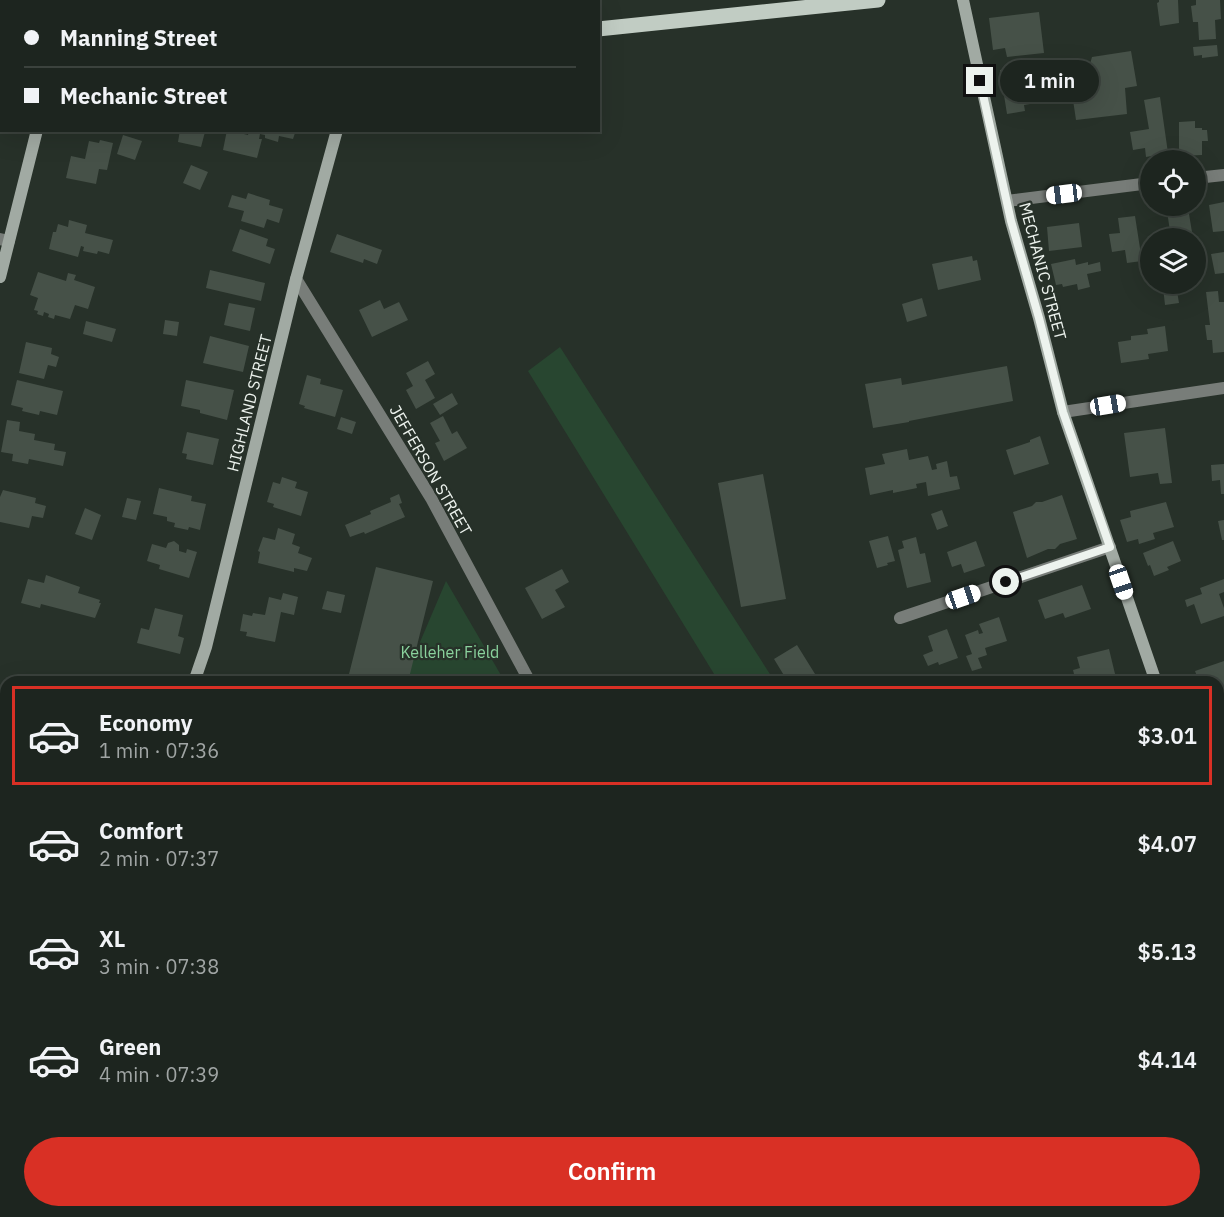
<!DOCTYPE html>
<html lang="en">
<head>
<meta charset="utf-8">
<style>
  :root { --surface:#1d251f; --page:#2a312c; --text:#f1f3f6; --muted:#a0a5a4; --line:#3b423d; --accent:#d93025 }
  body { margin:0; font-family:"IBM Plex Sans",sans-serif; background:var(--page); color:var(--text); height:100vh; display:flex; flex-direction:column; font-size:22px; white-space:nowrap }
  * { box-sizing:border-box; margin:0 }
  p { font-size:20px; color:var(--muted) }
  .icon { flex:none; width:33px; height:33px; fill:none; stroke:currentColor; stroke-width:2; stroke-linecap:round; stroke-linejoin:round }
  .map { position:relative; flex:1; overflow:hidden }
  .details { position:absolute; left:0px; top:676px; width:1224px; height:542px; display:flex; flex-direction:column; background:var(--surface); border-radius:18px 18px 0 0; box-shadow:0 6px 24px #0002,0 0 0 2px var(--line) }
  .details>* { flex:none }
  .hud { position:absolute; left:0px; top:0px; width:600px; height:132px; box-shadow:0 6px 24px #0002,0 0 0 2px var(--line); display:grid; align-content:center; height:132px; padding:0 24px; background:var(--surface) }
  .controls { position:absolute; left:1140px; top:150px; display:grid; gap:12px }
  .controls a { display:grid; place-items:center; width:66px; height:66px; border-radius:50%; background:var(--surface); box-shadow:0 6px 24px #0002,0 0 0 2px var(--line); font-size:30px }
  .end { position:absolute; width:27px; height:27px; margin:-14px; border:8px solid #edf3ee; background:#111; box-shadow:0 0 0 3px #111 }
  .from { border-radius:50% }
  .bubble { position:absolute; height:42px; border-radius:21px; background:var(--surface); box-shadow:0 6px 24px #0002,0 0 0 2px var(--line); font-size:20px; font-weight:600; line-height:42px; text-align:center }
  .car { position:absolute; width:18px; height:36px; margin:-18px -9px; border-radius:8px; box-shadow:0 0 4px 2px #0007; background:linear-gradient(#fff 24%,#345 0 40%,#fff 0 76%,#345 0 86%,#fff 0) }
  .hud b { display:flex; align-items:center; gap:21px; height:57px; font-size:22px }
  .hud b+b { border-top:2px solid var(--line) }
  .hud i { width:15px; height:15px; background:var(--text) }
  ul { padding:10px 0 0; list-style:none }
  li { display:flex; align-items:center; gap:18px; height:99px; margin:0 12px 9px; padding:0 12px; border:3px solid transparent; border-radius:0px }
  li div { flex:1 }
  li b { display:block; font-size:22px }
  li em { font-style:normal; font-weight:600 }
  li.current { border-color:var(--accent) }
  li>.icon { width:54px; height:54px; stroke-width:1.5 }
  .button { display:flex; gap:12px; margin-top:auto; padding:12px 24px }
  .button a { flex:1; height:69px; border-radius:36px; background:var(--accent); color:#fff; font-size:24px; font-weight:600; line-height:69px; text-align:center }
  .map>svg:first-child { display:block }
  .green { fill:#284630 }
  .building { fill:#465148 }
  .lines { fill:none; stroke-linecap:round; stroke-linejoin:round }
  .street { stroke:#787d79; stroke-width:12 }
  .secondary { stroke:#a1aaa3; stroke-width:12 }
  .primary { stroke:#c1ccc3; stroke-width:15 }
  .route { stroke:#edf3ee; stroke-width:8 }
  .labels { text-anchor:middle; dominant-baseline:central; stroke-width:4.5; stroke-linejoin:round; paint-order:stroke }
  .street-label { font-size:16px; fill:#edf3ee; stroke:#273129 }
  .park-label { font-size:16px; fill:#8ad29d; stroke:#273129 }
</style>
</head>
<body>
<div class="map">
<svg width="1224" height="1217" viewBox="0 0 1224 1217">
  <rect width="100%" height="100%" fill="#273129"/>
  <path class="green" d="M560,347l215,335h-56l-191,-311z
    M446,581l59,101h-102z
    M538,1212h135l-4,5h-121z
    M935,1212h66l1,5h-66z"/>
  <path class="building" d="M1159,0h19l1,23 -19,3 -3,-23 2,-1z
    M1196,0h24l1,19 -6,1 1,19 -17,1 -1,-18h-5l-2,-16 5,-1z
    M1039,12l5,41 -37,4 -2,-9 -12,2 -4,-32z
    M1217,45l1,11 -16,2v-3l-8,1 -1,-9z
    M1131,51l6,35 -12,2 2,26 -51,6 -3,-20 9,-1 -2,-20 6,-1 6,-21z
    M1051,62l4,18h3l3,19 -37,6 1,6 -18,3 -7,-44z
    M1160,97l8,56 -22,4 -1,-9 -12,2 -3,-18 19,-3 -5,-29z
    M1195,121v7h7v2h5l1,11h-6v14l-23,1v-34z
    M180,130h31v3l-6,-1 -4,15 -23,-5z
    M227,130l21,5 1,-5h47l-3,9 -14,-3 -1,6 -13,-4v-3l-5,-1 -1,5h3l-5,19 -34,-8z
    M123,135l19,6 -7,19 -18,-6z
    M100,140l13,3 -6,27 -8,-1 -3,15 -30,-6 5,-22 14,3 4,-18 10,2z
    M191,165l17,7 -8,18 -17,-7z
    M248,193l22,7 -1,5 14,4 -4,14 -12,-4 -3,9 -23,-7 3,-10 -16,-4 4,-12 14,4z
    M1224,202v29l-11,1 -4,-27z
    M1188,208l5,30h-22l-4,-27z
    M1135,216l7,45 -15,2 -2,-13 -13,2 -3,-18 11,-1 -2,-15z
    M69,220l18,5 -2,8 28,7 -4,14 -11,-3 -1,3 -14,-3 1,-4 -3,-1 -3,11 -29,-8 4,-17h3l2,-8 10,3z
    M1079,223l3,24 -33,4 -2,-24z
    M240,229l28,10 -2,7 9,3 -5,15 -38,-13z
    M337,234l45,16 -5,14 -13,-5 -1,4 -33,-11z
    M1224,252v21l-9,1 -4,-20z
    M972,256l1,5 4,-1 4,20 -43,10 -6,-26z
    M1075,259l1,6 12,-3v3l12,-3 1,9 -14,3 3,13 -12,3 -1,-6 -14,3 -1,-3 -6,1 -5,-21z
    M210,270l55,13 -4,18 -55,-13z
    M38,272l28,9 2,-8 8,2 -2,5 21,7 -7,22 -13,-4 -5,14 -15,-4 -1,4 -6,-2 1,-3 -5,-2 -1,4 -6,-2 1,-3 -4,-1 4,-12 -8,-3z
    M1176,285l3,18 -14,2 -2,-18z
    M1218,291l1,11h5v50l-11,1 -1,-13h-5l-2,-15h5l-4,-33z
    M922,298l5,18 -20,6 -5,-18z
    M380,300l4,9 15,-7 9,18 -36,17 -13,-27z
    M229,303l26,5 -5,23 -26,-6z
    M165,320l14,2 -2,14 -14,-2z
    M86,321l30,8 -4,13 -29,-8z
    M1165,326l3,25 -20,3 1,5 -28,4 -3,-21 13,-2v-4l17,-2 -1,-5z
    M210,336l39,10 -6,26 -40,-9z
    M26,342l26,6 -1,6 8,3 -3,10 -8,-2 -4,14 -25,-6z
    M428,361l7,13 -10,6 10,18 -19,11 -10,-19 7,-4 -7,-13z
    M1007,366l6,35 -104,20v1l-36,6 -8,-44 36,-6 1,7z
    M307,375l14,4 -1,5 23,6 -8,27 -31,-9 1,-2 -6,-2z
    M17,380l46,11 -6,24 -17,-4 -1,4 -17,-4 1,-3 -12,-3z
    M186,380l48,10 -7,30 -27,-7v-3l-19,-4z
    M452,393l6,11 -18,11 -7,-11z
    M443,416l9,18 5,-3 10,17 -23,13 -9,-18 5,-2 -10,-18z
    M341,417l15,5 -4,12 -15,-5z
    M7,420l13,2 -1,9 16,3 -1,6 21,4 -1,6 12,2 -3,14 -34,-7 -1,5 -16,-3 1,-7 -12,-2z
    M1165,428l7,55 -12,1 -2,-11 -28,4 -6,-44z
    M187,432l32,7 -6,26 -27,-6 1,-5 -5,-1z
    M1040,436l9,28 -35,11 -8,-25 24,-8v-2z
    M907,449l2,11 19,-4 4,14 5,-1 -1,-5 11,-3 3,16 7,-1 3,13 -32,7 -2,-14 -10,2 1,4 -24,5v-3l-23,5 -5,-27 20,-4 -3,-10z
    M1224,464v30h-3l-1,-14 -8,1 -1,-16z
    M763,474l23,125 -45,8 -23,-124z
    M282,477l15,5 -2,6 13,4 -7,24 -28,-9 1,-3 -7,-2 6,-20 7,2z
    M159,488l33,8 -1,5 15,3 -6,26 -11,-3 -1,3 -14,-3 1,-4 -8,-2v-4l-14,-3z
    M3,490l33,8 -1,5 11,3 -3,12 -11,-2 -3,12 -29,-6v-25z
    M399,494l3,9 -3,1 6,13 -40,17 -1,-2 -14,5 -5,-12 26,-11 -1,-3 21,-9 -1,-4z
    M1062,495l15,44 -17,5 -5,5h-7l-21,9 -14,-46 19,-6 4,-4h6z
    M127,498l14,3 -5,19 -14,-3z
    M1166,502l8,25 -21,6 2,6 -16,5 -1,-5 -11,3 -7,-22 11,-3 -1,-6z
    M85,508l16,7 -9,25 -17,-6z
    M942,510l6,16 -11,4 -6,-16z
    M1224,520v20h-2l-4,-19z
    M278,528l17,6 -3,10 8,3 -2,6 14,5 -5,13 -13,-3v4l-36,-9 2,-11 -2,-1 5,-14 12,3z
    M888,536l7,25 -8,2 1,2 -11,3 -8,-27z
    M916,537l4,17 5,-1 6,29 -24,6 -9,-38 6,-2 -2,-7z
    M174,541l5,4v6l7,2 1,-4 10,3 -8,26 -30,-9 1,-4 -13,-4 5,-17 14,4 2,-5z
    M976,541l9,25 -21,7 -3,-9 -9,3 -5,-15z
    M1173,541l8,20 -14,6 2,3 -15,6 -4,-11 -2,1 -5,-13z
    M376,567l57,14 -25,101h-61z
    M562,569l7,13 -14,8 10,17 -23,12 -17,-31z
    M46,575l34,12 -2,6 22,7 -1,3h2l-6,15 -54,-14 -1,4 -19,-5 7,-24 16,4z
    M1224,579v13l-5,2 5,14v8l-23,8 -7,-20 -7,3 -2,-7 17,-6 -2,-6z
    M1082,585l9,24 -26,9 -2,-5 -18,6 -7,-19z
    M327,591l18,4 -4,18 -19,-4z
    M283,593l15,4 -4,18 -13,-3 -6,30 -29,-6 1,-4 -7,-1 3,-17 9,2 1,-3 12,2 4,-18 12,3z
    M155,608l28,7 -5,21 6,2 -4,16 -43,-11 4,-15 8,2z
    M999,617l8,24 -22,7 2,7 -9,3 4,10 -10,3 -6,-15 6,-2 -7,-19 13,-5 1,4 4,-1 -4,-9z
    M947,629l11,29 -19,7 -1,-3 -10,4 -5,-11 10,-4 -5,-15z
    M797,645l23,37h-32l-14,-23z
    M1109,649l7,29 -16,4h-24l-3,-12 7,-2 -3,-11z
    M1224,661v26l-6,2v-7h-19l-4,-11z
    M1224,729v37h-1l-2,-8 -3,2v-30z
    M1220,957l4,9v23l-6,2v-33z
    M0,1025l6,3v27l-6,-2z
    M0,1076l5,2 -5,13z
    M1218,1085l6,20v5l-6,1z
    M305,1212h62l-2,5h-62z
    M741,1212h25l2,4 12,-4 2,5h-39z
    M879,1212h40l1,5h-41z"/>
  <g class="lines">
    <path class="street" d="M1196,178l28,-3
      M1007,201l143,-18
      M0,239l9,2
      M296,279l135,219 99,184
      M1063,412l161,-24
      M900,618l210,-71
      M0,986l6,3
      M502,1212l9,5"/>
    <path class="secondary" d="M338,0l1,2
      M963,0l48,221 28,97 24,94 93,270
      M79,2v-2
      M0,277l37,-147
      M194,682l12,-35 90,-368 41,-149
      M1218,856l6,12
      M1218,1042l6,-2
      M0,1200l6,-15
      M687,1217l4,-5"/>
    <path class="primary" d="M598,29l280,-29
      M0,32h2"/>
  </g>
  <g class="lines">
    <path class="route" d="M980,81l31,140 28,97 24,94 47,135 -104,35"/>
  </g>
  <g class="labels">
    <g class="street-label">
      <text transform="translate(1043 271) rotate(75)">MECHANIC STREET</text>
      <text transform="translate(249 403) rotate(-76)">HIGHLAND STREET</text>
      <text transform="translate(431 470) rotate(60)">JEFFERSON STREET</text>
    </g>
    <g class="park-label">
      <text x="450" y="652">Kelleher Field</text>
    </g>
  </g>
</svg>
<div class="controls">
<a><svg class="icon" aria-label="locate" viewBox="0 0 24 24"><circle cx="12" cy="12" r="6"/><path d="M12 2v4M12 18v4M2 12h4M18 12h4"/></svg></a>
<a><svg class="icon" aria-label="layers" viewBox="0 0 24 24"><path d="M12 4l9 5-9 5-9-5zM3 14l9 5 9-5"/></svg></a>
</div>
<i class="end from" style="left:1006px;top:582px"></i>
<i class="end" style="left:980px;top:81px"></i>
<div class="bubble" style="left:1000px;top:60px;width:99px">1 min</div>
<i class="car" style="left:1064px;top:194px;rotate:263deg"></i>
<i class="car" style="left:1108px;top:405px;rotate:81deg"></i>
<i class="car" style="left:1121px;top:582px;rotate:161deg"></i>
<i class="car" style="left:963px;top:597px;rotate:71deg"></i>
<div class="hud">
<b><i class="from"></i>Manning Street</b>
<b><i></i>Mechanic Street</b>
</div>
<section class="details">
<ul>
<li class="current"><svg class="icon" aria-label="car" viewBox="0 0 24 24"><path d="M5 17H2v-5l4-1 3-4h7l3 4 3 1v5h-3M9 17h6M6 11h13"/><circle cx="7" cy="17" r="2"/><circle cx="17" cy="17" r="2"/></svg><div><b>Economy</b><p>1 min · 07:36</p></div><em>$3.01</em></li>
<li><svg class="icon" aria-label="car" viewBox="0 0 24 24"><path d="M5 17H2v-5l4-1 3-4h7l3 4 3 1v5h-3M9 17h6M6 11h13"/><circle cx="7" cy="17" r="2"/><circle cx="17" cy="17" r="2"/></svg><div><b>Comfort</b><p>2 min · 07:37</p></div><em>$4.07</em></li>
<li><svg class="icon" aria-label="car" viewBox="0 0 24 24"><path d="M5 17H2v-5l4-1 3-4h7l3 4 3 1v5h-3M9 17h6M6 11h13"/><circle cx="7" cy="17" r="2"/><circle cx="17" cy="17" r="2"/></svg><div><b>XL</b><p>3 min · 07:38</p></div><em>$5.13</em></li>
<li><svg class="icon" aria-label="car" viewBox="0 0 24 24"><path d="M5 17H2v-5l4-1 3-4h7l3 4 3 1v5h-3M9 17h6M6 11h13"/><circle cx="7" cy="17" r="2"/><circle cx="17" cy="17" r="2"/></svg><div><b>Green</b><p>4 min · 07:39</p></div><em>$4.14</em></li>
</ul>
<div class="button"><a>Confirm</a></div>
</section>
</div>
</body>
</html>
